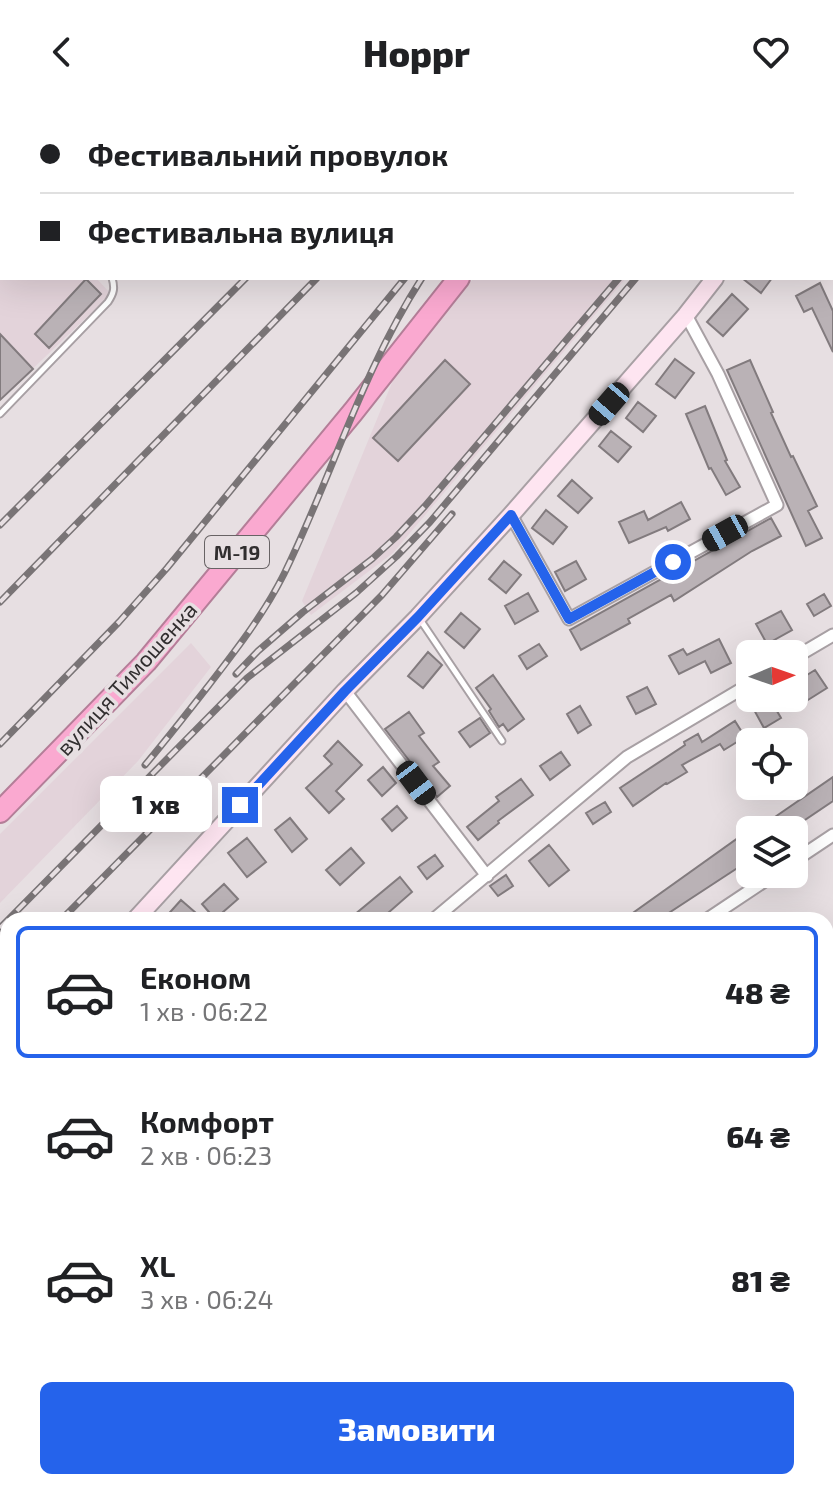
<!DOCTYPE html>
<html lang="uk">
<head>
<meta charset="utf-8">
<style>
  :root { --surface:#fff; --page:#f2f2f2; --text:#202124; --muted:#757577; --line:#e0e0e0; --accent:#2563eb }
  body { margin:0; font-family:"Exo 2",sans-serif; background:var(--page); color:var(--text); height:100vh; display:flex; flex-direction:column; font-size:30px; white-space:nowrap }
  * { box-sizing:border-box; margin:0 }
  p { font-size:26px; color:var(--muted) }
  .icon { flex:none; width:44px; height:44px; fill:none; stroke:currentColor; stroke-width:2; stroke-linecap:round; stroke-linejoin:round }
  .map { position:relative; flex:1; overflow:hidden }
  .sheet { position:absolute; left:0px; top:808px; width:834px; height:578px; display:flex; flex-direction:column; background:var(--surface); border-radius:24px 24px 0 0; box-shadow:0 8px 32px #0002 }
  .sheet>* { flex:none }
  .hud { position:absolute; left:0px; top:0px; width:834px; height:176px; box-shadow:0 8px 32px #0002; display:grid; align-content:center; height:176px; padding:0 40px; background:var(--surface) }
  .needle { width:52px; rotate:88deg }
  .fabs { position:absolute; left:736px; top:536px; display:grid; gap:16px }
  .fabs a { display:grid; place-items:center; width:72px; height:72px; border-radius:12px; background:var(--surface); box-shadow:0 8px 32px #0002; font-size:40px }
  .end { position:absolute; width:36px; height:36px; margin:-18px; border:10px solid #2563eb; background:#fff; box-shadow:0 0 0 4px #fff }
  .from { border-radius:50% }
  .bubble { position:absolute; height:56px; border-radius:12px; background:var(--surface); box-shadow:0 8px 32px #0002; font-size:26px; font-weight:800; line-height:56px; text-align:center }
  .car { position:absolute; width:24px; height:48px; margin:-24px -12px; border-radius:10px; box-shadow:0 0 6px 2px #0007; background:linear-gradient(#222 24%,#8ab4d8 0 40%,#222 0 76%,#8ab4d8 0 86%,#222 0) }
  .hud b { display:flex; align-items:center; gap:28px; height:76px; font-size:30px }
  .hud b+b { border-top:2px solid var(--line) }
  .hud i { width:20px; height:20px; background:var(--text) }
  ul { padding:14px 0 0; list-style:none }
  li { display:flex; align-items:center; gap:24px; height:132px; margin:0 16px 12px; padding:0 24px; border:4px solid transparent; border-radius:12px }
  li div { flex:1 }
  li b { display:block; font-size:30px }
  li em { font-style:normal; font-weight:800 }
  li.active { border-color:var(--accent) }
  li>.icon { width:72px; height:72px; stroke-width:1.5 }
  .action { display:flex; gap:16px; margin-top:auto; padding:16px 40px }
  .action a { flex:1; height:92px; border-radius:12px; background:var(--accent); color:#fff; font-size:32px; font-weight:800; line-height:92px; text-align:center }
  header { display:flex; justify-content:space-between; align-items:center; height:104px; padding:0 40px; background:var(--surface); font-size:36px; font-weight:800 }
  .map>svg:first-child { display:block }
  .built { fill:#e3d3da }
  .building { fill:#bab2b6; stroke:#827b7e; stroke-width:2 }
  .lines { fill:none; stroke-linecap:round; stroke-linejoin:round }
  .lane-casing { stroke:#a8a0a4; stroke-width:9 }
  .street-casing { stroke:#a8a0a4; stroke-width:15 }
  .secondary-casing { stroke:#a8a0a4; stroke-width:20 }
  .highway-casing { stroke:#b47e98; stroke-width:24 }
  .lane { stroke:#fff; stroke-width:5 }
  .street { stroke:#fff; stroke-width:11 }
  .secondary { stroke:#fee5f1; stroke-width:16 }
  .highway { stroke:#faa9d0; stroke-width:20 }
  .rail-casing { stroke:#797476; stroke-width:7 }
  .rail { stroke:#e7dfe2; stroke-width:4; stroke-dasharray:12; stroke-linecap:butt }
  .route { stroke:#2563eb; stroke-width:10 }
  .labels { text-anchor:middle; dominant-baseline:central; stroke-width:7; stroke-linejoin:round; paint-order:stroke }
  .shield { fill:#e7dfe2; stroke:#686365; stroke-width:2 }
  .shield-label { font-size:20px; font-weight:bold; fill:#312e2f }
  .street-label { font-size:22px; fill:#312e2f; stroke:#e7dfe2 }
</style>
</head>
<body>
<header><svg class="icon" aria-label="back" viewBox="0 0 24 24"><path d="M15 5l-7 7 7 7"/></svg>Hoppr<svg class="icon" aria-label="heart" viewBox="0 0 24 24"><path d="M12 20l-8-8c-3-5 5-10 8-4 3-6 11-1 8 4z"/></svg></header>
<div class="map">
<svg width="833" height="1385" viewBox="0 0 833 1385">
  <rect width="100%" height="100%" fill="#e7dfe2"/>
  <path class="built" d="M50,0h307l-3,2h-303z
    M2,42v132h94l15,16 -111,106v-251z
    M474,174h152l-233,275 -82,62 -9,-14 94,-228z
    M191,539l20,24 -73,94 -138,142v-69z
    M833,955v266l-7,2v-263z"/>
  <path class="building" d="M742,174h30l-11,15z
    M86,175l15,15 -52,54 -14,-14z
    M820,179l13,28v41l-21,-44 -8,4 -8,-16z
    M732,190l16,15 -25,27 -16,-14z
    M0,230l33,35 -33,31z
    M675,255l19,14 -19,25 -19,-14z
    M445,256l25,24 -72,77 -25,-23z
    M750,256l23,52 -2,1 20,44 2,-1 24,50 -9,5 14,27 -16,8 -79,-176z
    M638,298l18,14 -13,16 -17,-14z
    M705,302l22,54 -2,1 15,26 -14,8 -15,-27 -2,1 -23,-55z
    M611,327l20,16 -13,15 -19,-16z
    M572,376l20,18 -14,15 -20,-17z
    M681,398l9,17 -22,12 -2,-4 -37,16 -10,-21 25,-11 4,9z
    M546,406l21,17 -14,17 -21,-16z
    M771,414l10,18 -29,15 -78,50 -3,-6 -43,24 2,4 -49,27 -11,-20z
    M504,457l17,14 -15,18 -17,-14z
    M576,457l10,18 -21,12 -10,-19z
    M528,489l10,18 -23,13 -10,-18z
    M824,490l7,12 -17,10 -7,-12z
    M781,507l11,19 -25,14 -11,-20z
    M461,509l19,16 -16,19 -19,-16z
    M719,535l12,24 -20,10 -6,-12 -26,13 -10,-18 14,-7 4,6z
    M539,540l8,12 -20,13 -8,-13z
    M428,548l14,13 -19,23 -15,-12z
    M815,566l12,18 -27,17 -6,-9v-13z
    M493,571l31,44 -16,12 -5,-7 -4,3 -10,-16 2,-2 -15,-21z
    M647,583l9,17 -20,10 -9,-17z
    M770,595l11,19 -17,10 -11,-20z
    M580,602l11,19 -13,8 -11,-19z
    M409,608l15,21 -5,3 20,26 -6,4 17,20 -13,11 -52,-68z
    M480,614l10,15 -20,14 -11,-15z
    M735,617l10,16 -21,13 -4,-6 -38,21 5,7 -20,12 -1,-1 -33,23 -13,-18 65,-43 -1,-3 14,-8 4,8z
    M338,637l24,24 -26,26 8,8 -15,14 -23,-25 26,-24 -8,-8z
    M561,648l9,13 -20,15 -10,-14z
    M383,663l13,16 -14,13 -14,-16z
    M833,673v24l-43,29h-34z
    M521,675l12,16 -35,26 1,2 -21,17 -11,-13 32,-26 -3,-4z
    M605,698l6,10 -18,12 -7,-11z
    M397,702l10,12 -15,13 -10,-12z
    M290,714l17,21 -15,13 -17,-22z
    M745,729l5,7v18l-8,7 -84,55h-35z
    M247,734l19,24 -19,15 -19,-24z
    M549,741l20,25 -20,16 -20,-25z
    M351,744l13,15 -24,22 -14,-15z
    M435,751l8,11 -16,13 -9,-12z
    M506,771l7,11 -15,10 -8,-10z
    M400,773l12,15 -32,28h-32z
    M224,780l14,15 -23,20 -13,-15z
    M181,796l23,20h-41z"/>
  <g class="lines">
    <g class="lane-casing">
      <path id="lane" d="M45,0l2,2
        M286,2l2,-2
        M0,310l108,-112c6,-9 7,-14 4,-24
        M419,514l83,123
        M0,1002l8,8
        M826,1117l7,-3
        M0,1136l8,-9"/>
    </g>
    <g class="street-casing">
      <path id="street" d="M832,157l1,2
        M511,411l58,104 208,-114 -59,-131 -32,-59
        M794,554l39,-23
        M345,587l142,185
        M794,757l39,-26
        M433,816l194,-163 123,-73
        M706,816l69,-46
        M826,1241l7,-2
        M0,1254l8,6
        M494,1378l15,7
        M372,1384l19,-6
        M52,1385l3,-7
        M334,1385l15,-7"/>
    </g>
    <g class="secondary-casing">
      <path id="secondary" d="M832,10l1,-1
        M135,816l210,-229 73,-74 93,-102 175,-200 29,-37
        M0,957l8,-8
        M368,1378l4,7"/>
    </g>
    <g class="highway-casing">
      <path id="highway" d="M595,2l1,-2
        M0,708l146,-150 207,-250 106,-134"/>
    </g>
    <use href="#lane" class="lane"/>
    <use href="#street" class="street"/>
    <use href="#secondary" class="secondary"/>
    <use href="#highway" class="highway"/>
    <g class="rail-casing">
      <path id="rail" d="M404,2l2,-2
        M418,2l2,-2
        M481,2l1,-2
        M533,2l1,-2
        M765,2l1,-2
        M781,2l2,-2
        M0,421l246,-247
        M0,498l317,-324
        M236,570l22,-23 45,-39 69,-53 24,-22 29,-31 194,-228
        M0,640l119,-122 48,-54 238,-290
        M145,661c22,-26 43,-53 64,-80 27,-35 55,-71 75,-111 48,-98 78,-203 138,-296
        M61,816l321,-325 70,-81
        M0,824l247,-250 109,-85 41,-37 33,-34 206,-244
        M0,878l8,-8"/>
    </g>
    <use href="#rail" class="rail"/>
  </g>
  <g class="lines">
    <path class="route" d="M240,701l105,-114 73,-74 93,-102 58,104 104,-57"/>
  </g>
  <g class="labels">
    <rect class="shield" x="205" y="432" width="64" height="32" rx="6"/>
    <g class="shield-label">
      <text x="237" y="448">М-19</text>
    </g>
    <g class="street-label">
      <text transform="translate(126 574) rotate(-48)">вулиця Тимошенка</text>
    </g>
  </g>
</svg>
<div class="fabs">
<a><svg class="needle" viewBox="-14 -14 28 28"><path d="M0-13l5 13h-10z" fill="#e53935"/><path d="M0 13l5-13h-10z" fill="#757577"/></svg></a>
<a><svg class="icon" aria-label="locate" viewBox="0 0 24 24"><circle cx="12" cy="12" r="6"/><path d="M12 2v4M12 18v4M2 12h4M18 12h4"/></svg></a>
<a><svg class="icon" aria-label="layers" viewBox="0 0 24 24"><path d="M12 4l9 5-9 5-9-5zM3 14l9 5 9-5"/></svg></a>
</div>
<i class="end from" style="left:673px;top:458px"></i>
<i class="end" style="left:240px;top:701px"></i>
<div class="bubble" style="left:100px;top:672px;width:112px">1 хв</div>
<i class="car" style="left:609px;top:300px;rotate:221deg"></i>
<i class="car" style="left:725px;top:429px;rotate:241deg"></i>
<i class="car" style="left:416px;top:679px;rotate:143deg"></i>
<div class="hud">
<b><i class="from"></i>Фестивальний провулок</b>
<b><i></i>Фестивальна вулиця</b>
</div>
<section class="sheet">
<ul>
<li class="active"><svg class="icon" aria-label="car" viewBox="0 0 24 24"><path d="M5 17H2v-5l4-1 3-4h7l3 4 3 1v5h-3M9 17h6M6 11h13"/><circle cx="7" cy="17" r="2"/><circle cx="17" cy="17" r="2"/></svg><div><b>Економ</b><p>1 хв · 06:22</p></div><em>48 ₴</em></li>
<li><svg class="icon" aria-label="car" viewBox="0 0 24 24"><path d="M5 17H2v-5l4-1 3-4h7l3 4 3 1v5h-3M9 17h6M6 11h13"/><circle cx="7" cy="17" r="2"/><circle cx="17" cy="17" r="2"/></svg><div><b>Комфорт</b><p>2 хв · 06:23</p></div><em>64 ₴</em></li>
<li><svg class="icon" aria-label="car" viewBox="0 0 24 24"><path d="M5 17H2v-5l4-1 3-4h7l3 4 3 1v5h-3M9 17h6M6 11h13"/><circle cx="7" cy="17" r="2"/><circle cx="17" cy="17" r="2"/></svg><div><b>XL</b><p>3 хв · 06:24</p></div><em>81 ₴</em></li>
</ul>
<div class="action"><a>Замовити</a></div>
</section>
</div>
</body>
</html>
